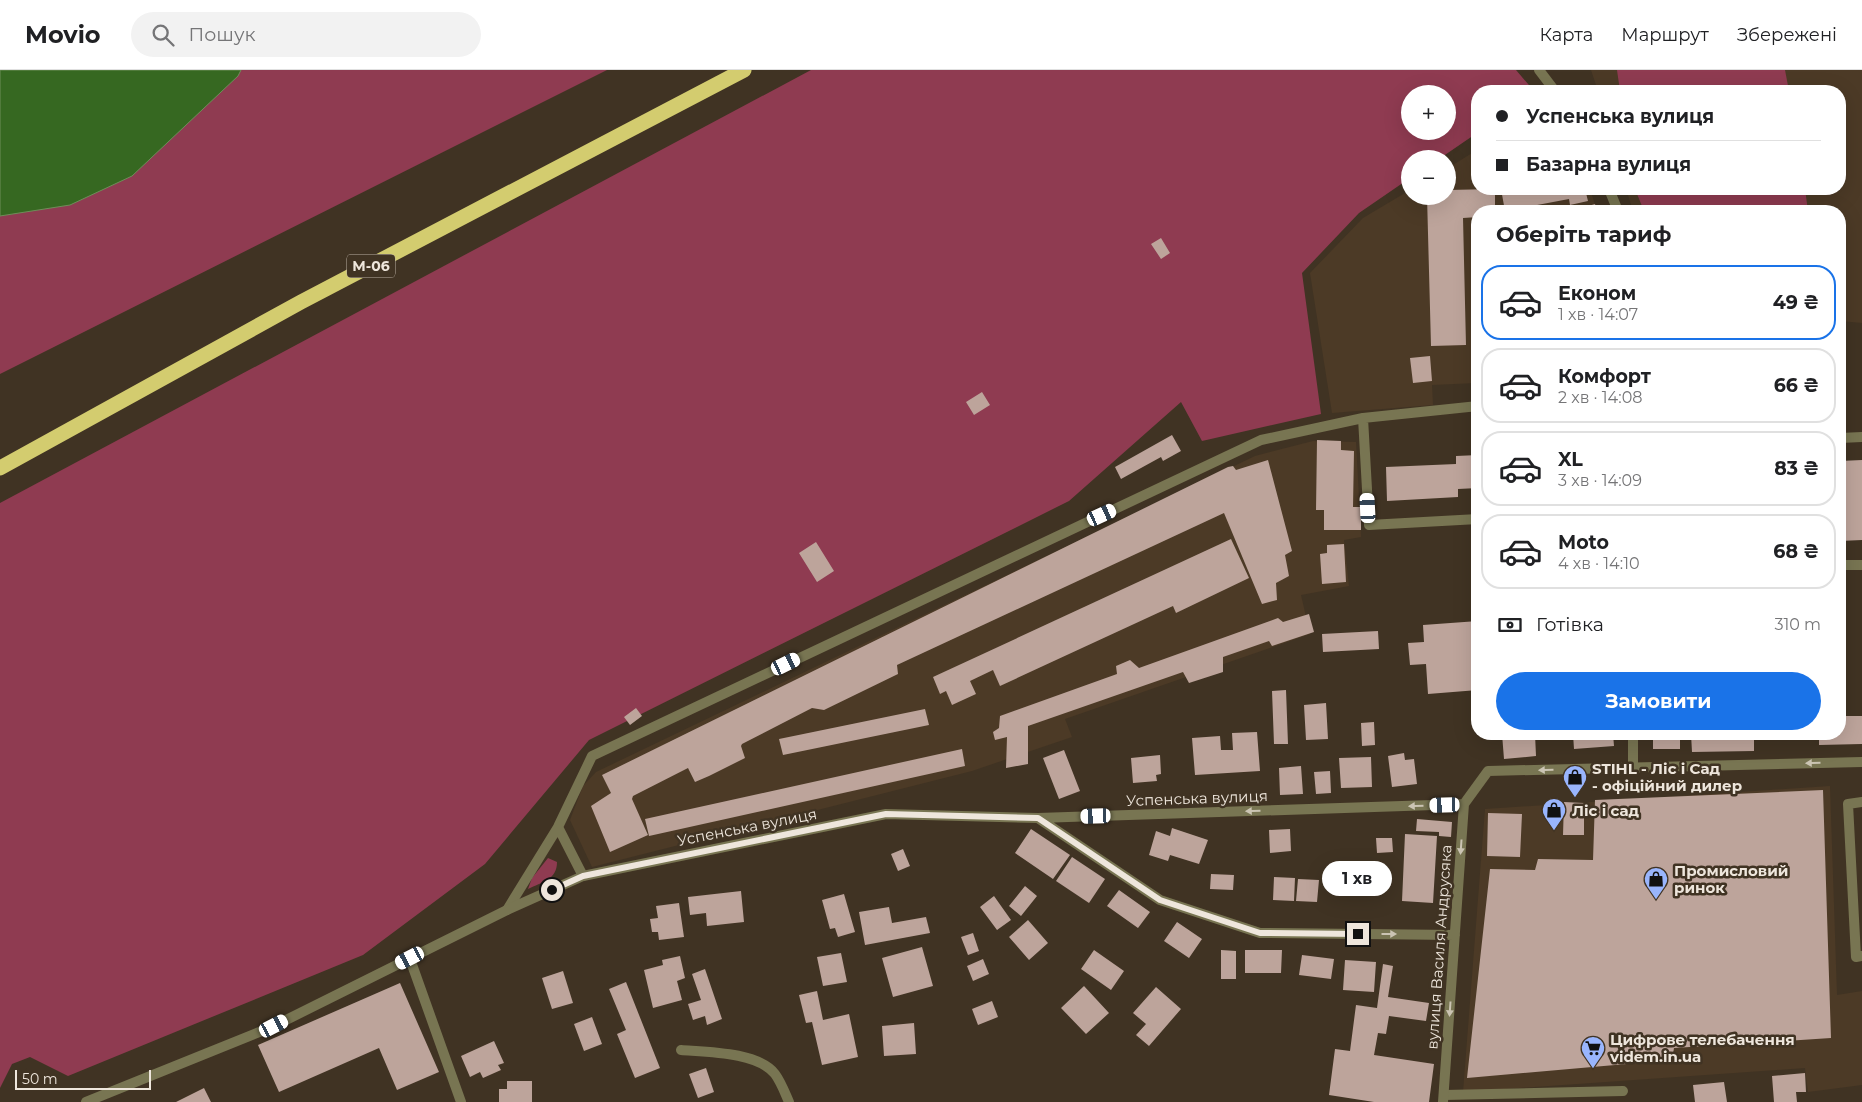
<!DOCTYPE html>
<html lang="uk">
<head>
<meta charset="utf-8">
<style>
  :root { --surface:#fff; --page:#f2f2f2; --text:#202124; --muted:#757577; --line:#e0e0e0; --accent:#1a73e8 }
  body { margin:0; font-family:Montserrat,sans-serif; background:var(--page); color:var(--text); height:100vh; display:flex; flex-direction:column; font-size:19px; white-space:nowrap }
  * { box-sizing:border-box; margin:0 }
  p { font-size:16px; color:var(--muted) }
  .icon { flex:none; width:28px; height:28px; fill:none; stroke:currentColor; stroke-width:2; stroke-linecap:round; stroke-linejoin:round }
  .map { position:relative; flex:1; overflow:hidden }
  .side { position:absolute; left:1471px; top:135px; width:375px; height:535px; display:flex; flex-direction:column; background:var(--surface); border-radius:20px; box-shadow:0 5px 20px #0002 }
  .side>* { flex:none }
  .guide { position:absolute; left:1471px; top:15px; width:375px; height:110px; border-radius:20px; box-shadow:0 5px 20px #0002; display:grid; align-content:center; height:110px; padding:0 25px; background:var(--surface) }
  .controls { position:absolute; left:1401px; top:15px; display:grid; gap:10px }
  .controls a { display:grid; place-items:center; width:55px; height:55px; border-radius:50%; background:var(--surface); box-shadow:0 5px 20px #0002; font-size:25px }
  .scale { position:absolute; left:15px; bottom:12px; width:136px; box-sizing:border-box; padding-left:5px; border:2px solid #eee6dc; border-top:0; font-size:14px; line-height:18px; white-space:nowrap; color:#eee6dc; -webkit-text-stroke:4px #403323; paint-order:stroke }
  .end { position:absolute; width:22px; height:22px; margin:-11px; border:6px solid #eee6dc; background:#111; box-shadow:0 0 0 2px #111 }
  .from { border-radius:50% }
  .bubble { position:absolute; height:35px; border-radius:18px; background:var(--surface); box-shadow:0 5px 20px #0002; font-size:16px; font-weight:700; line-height:35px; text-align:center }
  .car { position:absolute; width:15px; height:30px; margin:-15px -8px; border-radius:6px; box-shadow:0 0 4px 1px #0007; background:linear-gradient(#fff 24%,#345 0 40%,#fff 0 76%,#345 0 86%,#fff 0) }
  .guide b { display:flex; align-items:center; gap:18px; height:48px; font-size:19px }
  .guide b+b { border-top:1px solid var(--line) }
  .guide i { width:12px; height:12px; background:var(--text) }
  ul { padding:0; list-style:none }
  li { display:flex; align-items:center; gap:15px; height:75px; margin:0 10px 8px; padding:0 15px; border:2px solid var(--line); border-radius:20px }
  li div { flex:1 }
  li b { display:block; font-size:19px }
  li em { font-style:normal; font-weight:700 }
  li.selected { border-color:var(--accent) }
  li>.icon { width:45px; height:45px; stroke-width:1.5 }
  h2 { padding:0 25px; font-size:22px; line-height:60px }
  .pay { display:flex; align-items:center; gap:12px; height:55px; padding:0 25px; font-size:19px }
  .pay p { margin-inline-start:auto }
  .primary-button { display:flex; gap:10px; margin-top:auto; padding:10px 25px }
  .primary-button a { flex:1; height:58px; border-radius:30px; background:var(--accent); color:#fff; font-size:20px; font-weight:700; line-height:58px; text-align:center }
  header { display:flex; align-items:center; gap:30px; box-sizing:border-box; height:70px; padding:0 25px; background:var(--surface); border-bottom:1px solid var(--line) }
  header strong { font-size:24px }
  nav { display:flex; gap:28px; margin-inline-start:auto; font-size:18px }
  .search { width:350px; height:45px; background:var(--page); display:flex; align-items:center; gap:12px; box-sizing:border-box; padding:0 18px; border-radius:28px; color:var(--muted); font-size:19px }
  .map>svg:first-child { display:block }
  .built { fill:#4c3a26 }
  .green { fill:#8f3b51; fill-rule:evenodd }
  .water { fill:#366821; stroke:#6d8e59 }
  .building { fill:#bda49b }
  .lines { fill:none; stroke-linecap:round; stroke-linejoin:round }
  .lane { stroke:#787552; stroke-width:10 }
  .street { stroke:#787552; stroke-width:10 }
  .highway { stroke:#d3cc6f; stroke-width:15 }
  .oneway { fill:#cbc4b3 }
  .route { stroke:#eee6dc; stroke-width:6 }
  .labels { text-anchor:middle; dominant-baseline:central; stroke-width:5; stroke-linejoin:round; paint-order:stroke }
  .shield { fill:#403323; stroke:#bab0a4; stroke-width:1 }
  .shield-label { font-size:14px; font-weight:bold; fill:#eee6dc }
  .poi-label { font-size:15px; font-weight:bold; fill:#eee6dc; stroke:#403323; text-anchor:start }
  .street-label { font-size:15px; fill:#eee6dc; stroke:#403323 }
</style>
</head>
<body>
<header>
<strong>Movio</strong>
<div class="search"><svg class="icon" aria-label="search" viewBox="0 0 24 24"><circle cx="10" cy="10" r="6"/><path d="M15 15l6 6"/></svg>Пошук</div>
<nav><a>Карта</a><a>Маршрут</a><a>Збережені</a></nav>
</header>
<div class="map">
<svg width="1862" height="1032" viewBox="0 0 1862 1032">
  <rect width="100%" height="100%" fill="#403323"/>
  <path class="built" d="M1591,0h271v253l-22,-2v-110h-207l-7,-22h214v-98h-242z
    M1477,80l1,39h112l7,22h-119l-1,172 -45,2 1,20 -101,8 -22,-140 53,-55 47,-28v6h38v-28z
    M1313,371l43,1 5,95 -17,3 5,46 -48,9 9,39 -245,85 7,18 -100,34 -380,96 -22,-47 13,-34 13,-14 659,-316z
    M1830,716l7,209 25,-4v94l-54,7 -3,-24 -342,24 22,-283z"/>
  <path class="green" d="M121,0h486l-607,304v-177z
    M811,0h705l18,21h-56l-1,42 -38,26h-29v19l-51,35 -57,60 19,141 -119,27 -21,-39 -112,99 -480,239 -104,124 -122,91 -295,121 -38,-19 -18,7 -12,24v-585zM1410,24h38v37h-38z
    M1617,0h168l4,21h-169z
    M1635,119h170l3,22h-164z
    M548,788l9,4c0,18 -15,20 -29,27l4,-11z"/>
  <path class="water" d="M0,0h241l-3,6 -106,100 -62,29 -70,11z"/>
  <path class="building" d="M1495,119v22h-17v6l-15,1 3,127 -35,1 -4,-150h21v-6z
    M1501,119h84l3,12 -18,4 -1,-6 -64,12z
    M1595,134l2,7h-21l-1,-1z
    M1161,168l9,15 -9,6 -10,-15z
    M1430,286l2,25 -19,2 -3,-25z
    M982,322l8,13 -16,10 -8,-13z
    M1172,365l9,16 -18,10 -2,-4 -40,22 -6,-12z
    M1317,370l24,1v9l13,1 -1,56h8v23h-37v-20h-8z
    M1478,385v33l-20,1v8l-71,4 -1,-34 70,-3v-8z
    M1268,390l24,91 -7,4 4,21 -13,7 1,17 -15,4 -38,-91 -327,152 1,9 -74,36 -12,-2 -70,36 -1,2 4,12 -36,18 -14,6 -7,-14 -55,28 -1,3 16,36 -38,17 -19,-46 20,-13 -9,-18 626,-308 5,-1 3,4z
    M1862,390v80l-22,1v-80z
    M1231,469l18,39 -73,35 -3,-7 -173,80 -7,-16 -23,11 6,13 -24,11 -6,-14 -6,3 -7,-17z
    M816,472l18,29 -17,11 -18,-29z
    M1344,474l2,38 -24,2 -2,-30 7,-1v-8z
    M1309,544l5,18 -42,14 -3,-5 -46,16v15l-34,11 -6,-11 -155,54v38l-22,4 1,-31 -12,3 -2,-8 6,-4 1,-12 117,-42 -1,-8 14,-6 9,8 139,-50 5,4z
    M1478,551v69l-50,4 -2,-30 -16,1 -2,-22 16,-1 -1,-17z
    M1378,561l1,18 -56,3 -1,-18z
    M1286,620l2,54h-14l-2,-53z
    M1326,633l2,36 -22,1 -2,-35z
    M636,638l6,8 -12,9 -6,-8z
    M925,639l4,16 -146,30 -4,-16z
    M1843,646h19v28l-43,1v-11h21v-9h3z
    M1374,652l1,23 -13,1 -1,-23z
    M1257,662l3,39 -65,4 -3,-37 28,-2 1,14h12l-1,-17z
    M1502,664h33l1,22 -32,3z
    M1573,664h40l1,12 -40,3z
    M1653,664h27v15h-27z
    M1691,664h63v17l-62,1z
    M962,679l3,17 -316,70 -4,-17z
    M1064,680l16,41 -21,8 -16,-41z
    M1404,683l1,7 9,-1 3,25 -25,3 -4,-31z
    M1160,685l1,19 -5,1 1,6 -24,2 -2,-25z
    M1371,687l1,30 -31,1 -2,-30z
    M1301,696l2,28 -23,1 -1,-27z
    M1330,701l1,22 -15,1 -2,-22z
    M1823,720l8,248 -157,10 -2,12 -205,18 23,-209 45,1 3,-11 55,1 2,-60z
    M1564,732l20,1v32h-21z
    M1488,743l34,1 -2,43 -33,-1z
    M1417,749l35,3 -1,15 -12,-1v-4l-23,-1z
    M1172,758l36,12 -9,24 -29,-9 -2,6 -19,-6 7,-24 14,5z
    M1031,759l39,26 -17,24 -38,-26z
    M1290,759l1,22 -21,2 -1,-23z
    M1405,764l32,2 -4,67 -31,-2z
    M1376,768h16l1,14 -16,1z
    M903,779l7,17 -12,5 -7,-17z
    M1072,787l33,22 -16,24 -33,-22z
    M1379,799v14h-16v-13z
    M1211,804l23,1 -1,15 -23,-1z
    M1274,807l21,1 -1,23 -21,-1z
    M1298,809l21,1 -2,22 -21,-1z
    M1025,816l12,10 -16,20 -12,-10z
    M1119,820l31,22 -12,16 -31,-22z
    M741,821l3,31 -37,4 -1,-13 -16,2 -2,-18z
    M844,824l11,38 -17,5 -3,-9 -5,1 -8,-29z
    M994,826l17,24 -14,10 -17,-23z
    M679,833l5,34 -25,3 -1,-8h-6l-2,-13 8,-1 -2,-12z
    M889,837l3,16 34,-6 4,16 -65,12 -6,-33z
    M1028,850l20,23 -19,17 -20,-23z
    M1177,852l25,17 -13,19 -25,-17z
    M973,863l6,18 -11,4 -7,-18z
    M922,877l11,39 -40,11 -11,-39z
    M1094,880l30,21 -13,19 -30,-21z
    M1221,880l15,1v28h-15z
    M1245,880h37l-1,23h-36z
    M841,883l6,29 -24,4 -6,-29z
    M1302,885l32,4 -3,20 -32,-4z
    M680,886l5,22 -8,3 5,19 -29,8 -9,-38 19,-5 -1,-5z
    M983,889l6,15 -16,7 -6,-15z
    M1345,890l31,2 -2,30 -31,-2z
    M1383,894l10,2 -5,31 41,6 -3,18 -37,-5 -3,18 -8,-1 -4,22 60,9 -5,38h-55l-45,-7 6,-46 15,2 6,-46 21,3z
    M705,899l17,50 -15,6 -2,-9 -12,4 -5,-16 13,-4 -9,-26z
    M563,901l10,32 -21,6 -10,-31z
    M626,912l34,86 -25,10 -18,-44 9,-4 -17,-41z
    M400,913l39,89 -42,18 -18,-42 -100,44 -21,-47z
    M1084,916l25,27 -23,21 -25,-26z
    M1156,917l25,22 -32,37 -13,-11 10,-11 -13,-11z
    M817,921l6,29 26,-6 9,43 -36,8 -10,-43 -6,1 -7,-28z
    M992,931l6,16 -20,8 -6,-16z
    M592,947l10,27 -18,7 -10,-27z
    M914,953l2,31 -32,2 -2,-30z
    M494,971l10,22 -6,2 3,5 -18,8 -3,-6 -10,5 -9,-21z
    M706,998l8,24 -16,6 -9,-24z
    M1805,1003l1,19h-10l1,10h-23l-2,-26z
    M507,1011h25v21h-33v-13h8z
    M1724,1012l3,20h-32l-2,-17z
    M204,1018l7,14h-35z"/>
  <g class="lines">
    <path class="lane" d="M1363,348l6,107 109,-6
      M1840,495h22
      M1862,732l-14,2 8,153 6,-1
      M558,757l25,49
      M507,840l51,-83 34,-71 669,-316 102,-22 115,-12
      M410,889l51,143
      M1444,1025l179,-4"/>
    <path class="street" d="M1539,0l16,21
      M1609,119l9,22
      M1840,368l22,-1
      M1633,664v33
      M1038,748l122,82 100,33 195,2
      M681,980c26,2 77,2 94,24 6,8 10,19 14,28
      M86,1032l188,-76 233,-116 76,-34 303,-62 152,4 426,-14
      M1443,1032l21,-298 24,-33 374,-9"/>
    <path class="highway" d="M0,398l301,-166 443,-232"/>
  </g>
  <defs><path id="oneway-solid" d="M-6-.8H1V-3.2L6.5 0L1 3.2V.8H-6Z" transform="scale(1.25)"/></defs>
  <g class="oneway">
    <use href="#oneway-solid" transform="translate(1813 693) rotate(179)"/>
    <use href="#oneway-solid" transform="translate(1546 700) rotate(178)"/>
    <use href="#oneway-solid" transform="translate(1416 736) rotate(178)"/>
    <use href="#oneway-solid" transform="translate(1253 741) rotate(178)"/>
    <use href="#oneway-solid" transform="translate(1461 777) rotate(94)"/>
    <use href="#oneway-solid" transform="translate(1389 864)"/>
    <use href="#oneway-solid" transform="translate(1450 939) rotate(94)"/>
  </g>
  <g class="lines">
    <path class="route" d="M552,820l31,-14 303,-62 152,4 122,82 100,33 98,1"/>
  </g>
  <defs>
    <g id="shop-pin" transform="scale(1.25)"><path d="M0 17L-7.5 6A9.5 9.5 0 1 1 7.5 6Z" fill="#99b5fd" stroke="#403323"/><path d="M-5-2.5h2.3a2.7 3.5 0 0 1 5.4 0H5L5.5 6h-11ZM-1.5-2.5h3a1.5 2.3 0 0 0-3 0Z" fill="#111"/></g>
    <g id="supermarket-pin" transform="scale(1.25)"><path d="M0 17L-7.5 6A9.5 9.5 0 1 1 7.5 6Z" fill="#99b5fd" stroke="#403323"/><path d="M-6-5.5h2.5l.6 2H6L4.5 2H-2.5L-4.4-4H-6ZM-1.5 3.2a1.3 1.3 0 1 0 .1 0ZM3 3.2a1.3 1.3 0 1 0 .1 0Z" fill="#111"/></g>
  </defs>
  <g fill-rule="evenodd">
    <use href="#shop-pin" x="1575" y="707"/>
    <use href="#shop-pin" x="1554" y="740"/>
    <use href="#shop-pin" x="1656" y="809"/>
    <use href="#supermarket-pin" x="1593" y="978"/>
  </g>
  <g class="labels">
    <rect class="shield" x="347" y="184.5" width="48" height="23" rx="4"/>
    <g class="shield-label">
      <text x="371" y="196">М-06</text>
    </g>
    <g class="poi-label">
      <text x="1592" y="698">STIHL - Ліс і Сад<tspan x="1592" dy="17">- офіційний дилер</tspan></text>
      <text x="1572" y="740">Ліс і сад</text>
      <text x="1674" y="800">Промисловий<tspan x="1674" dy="17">ринок</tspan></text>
      <text x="1610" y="969">Цифрове телебачення<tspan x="1610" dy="17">videm.in.ua</tspan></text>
    </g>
    <g class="street-label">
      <text transform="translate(1197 728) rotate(-2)">Успенська вулиця</text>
      <text transform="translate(747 757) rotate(-11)">Успенська вулиця</text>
      <text transform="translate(1439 877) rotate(-86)">вулиця Василя Андрусяка</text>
    </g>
  </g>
</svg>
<div class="controls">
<a>+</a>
<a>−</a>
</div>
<div class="scale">50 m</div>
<i class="end from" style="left:552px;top:820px"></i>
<i class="end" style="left:1358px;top:864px"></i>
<div class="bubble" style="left:1322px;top:791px;width:70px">1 хв</div>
<i class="car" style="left:1368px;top:438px;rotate:357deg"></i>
<i class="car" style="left:1102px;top:445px;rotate:65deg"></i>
<i class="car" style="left:786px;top:594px;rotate:64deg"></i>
<i class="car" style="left:1445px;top:735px;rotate:268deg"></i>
<i class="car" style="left:1096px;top:746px;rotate:268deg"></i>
<i class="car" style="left:410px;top:888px;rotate:243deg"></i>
<i class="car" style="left:274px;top:956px;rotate:63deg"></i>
<div class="guide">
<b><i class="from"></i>Успенська вулиця</b>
<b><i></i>Базарна вулиця</b>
</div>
<section class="side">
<h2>Оберіть тариф</h2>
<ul>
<li class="selected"><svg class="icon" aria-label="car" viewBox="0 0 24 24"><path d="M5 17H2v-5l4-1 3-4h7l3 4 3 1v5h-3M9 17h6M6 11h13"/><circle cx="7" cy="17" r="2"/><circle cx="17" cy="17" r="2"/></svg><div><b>Економ</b><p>1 хв · 14:07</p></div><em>49 ₴</em></li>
<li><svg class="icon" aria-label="car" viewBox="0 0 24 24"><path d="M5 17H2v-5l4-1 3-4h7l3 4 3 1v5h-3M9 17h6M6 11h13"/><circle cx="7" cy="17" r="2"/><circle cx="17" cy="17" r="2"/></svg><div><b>Комфорт</b><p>2 хв · 14:08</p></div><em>66 ₴</em></li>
<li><svg class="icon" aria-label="car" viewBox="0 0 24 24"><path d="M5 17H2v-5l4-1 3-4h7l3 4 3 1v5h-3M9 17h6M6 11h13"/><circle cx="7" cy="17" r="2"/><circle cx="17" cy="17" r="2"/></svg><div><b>XL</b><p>3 хв · 14:09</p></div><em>83 ₴</em></li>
<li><svg class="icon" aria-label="car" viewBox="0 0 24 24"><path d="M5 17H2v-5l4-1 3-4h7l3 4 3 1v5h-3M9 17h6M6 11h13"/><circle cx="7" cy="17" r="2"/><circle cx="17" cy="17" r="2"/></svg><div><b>Moto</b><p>4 хв · 14:10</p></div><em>68 ₴</em></li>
</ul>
<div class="pay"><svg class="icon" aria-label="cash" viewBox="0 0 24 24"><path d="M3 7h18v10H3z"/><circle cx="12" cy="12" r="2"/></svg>Готівка<p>310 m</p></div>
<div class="primary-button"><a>Замовити</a></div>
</section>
</div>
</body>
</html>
